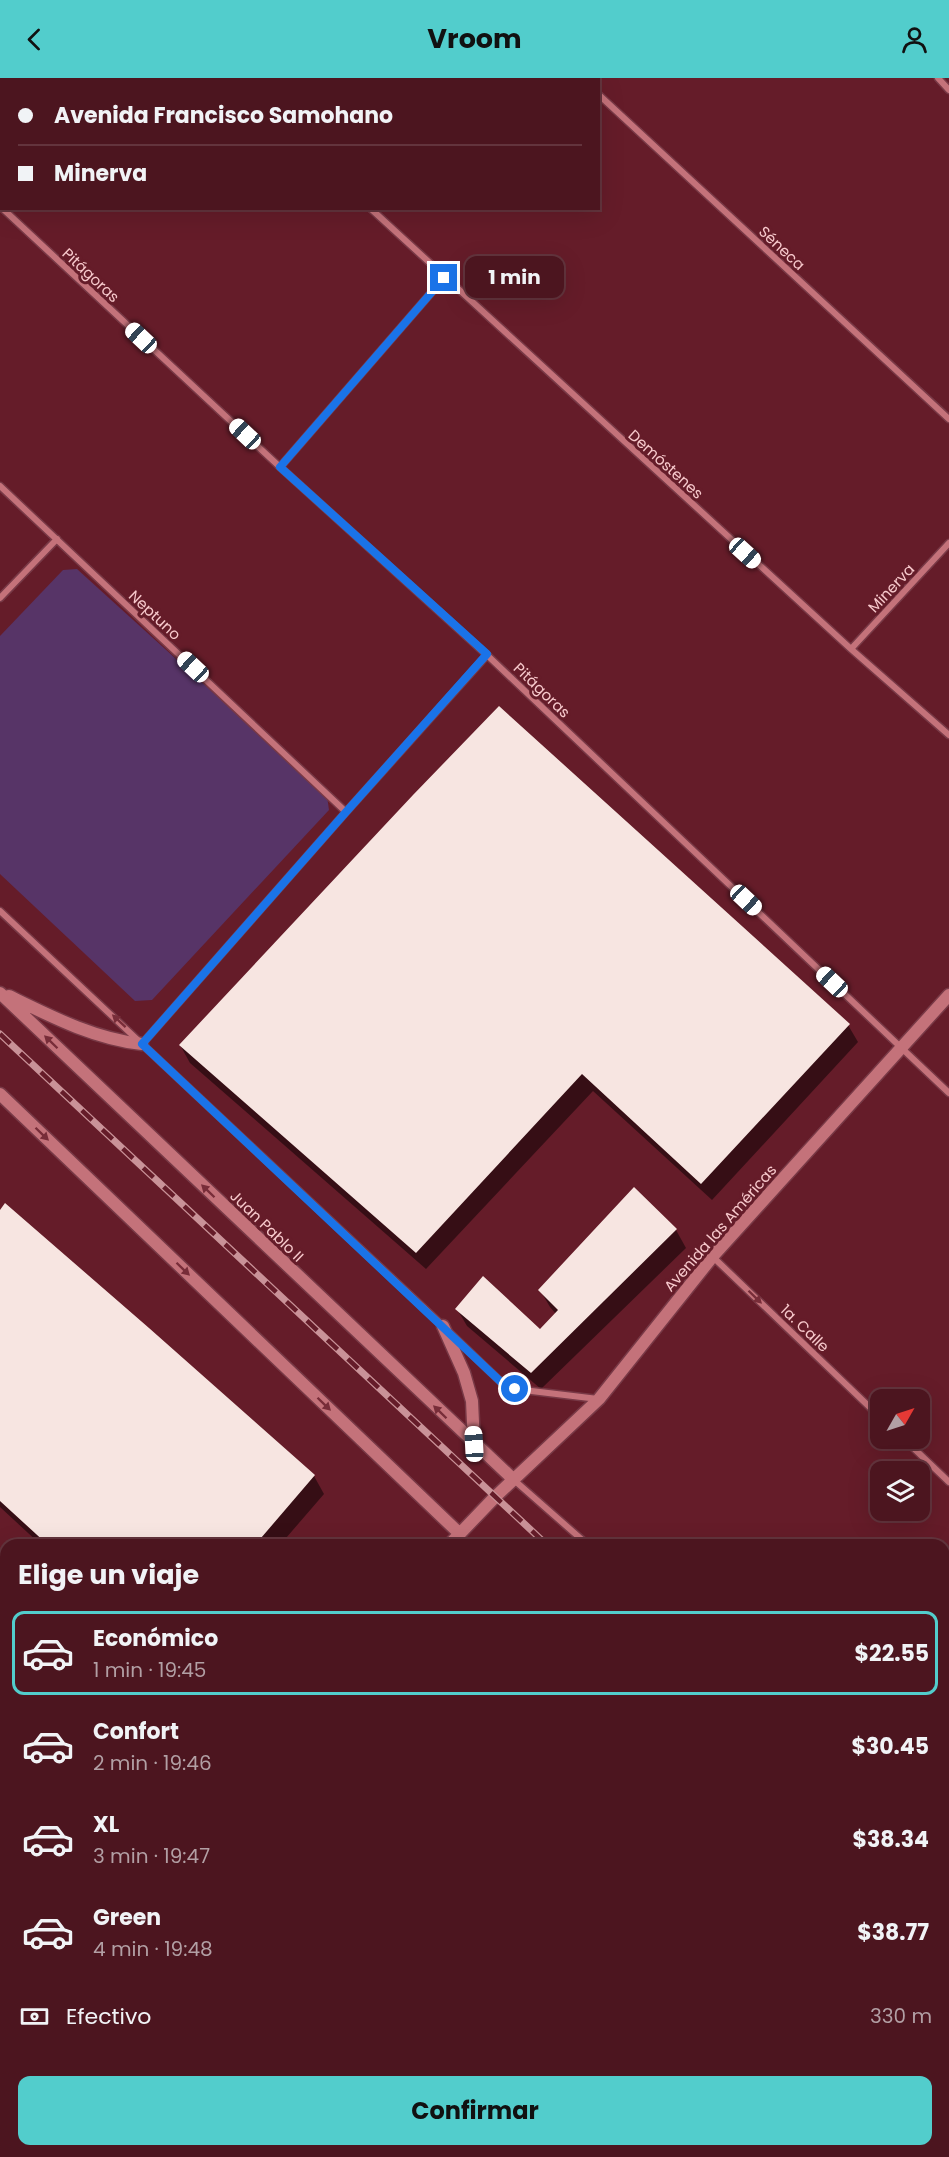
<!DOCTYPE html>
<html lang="es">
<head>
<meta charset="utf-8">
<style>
  :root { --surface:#4c151f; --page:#531e28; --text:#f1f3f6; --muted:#b29fa4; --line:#63343d; --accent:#52cdcc }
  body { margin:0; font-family:Poppins,sans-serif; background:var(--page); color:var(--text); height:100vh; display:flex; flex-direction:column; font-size:22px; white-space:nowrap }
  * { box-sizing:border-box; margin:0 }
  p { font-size:20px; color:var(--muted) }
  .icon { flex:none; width:33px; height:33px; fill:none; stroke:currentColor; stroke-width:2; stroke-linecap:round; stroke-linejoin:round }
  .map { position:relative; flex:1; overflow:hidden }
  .side { position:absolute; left:0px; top:1461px; width:950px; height:618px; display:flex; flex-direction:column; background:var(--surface); border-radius:18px 18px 0 0; box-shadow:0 6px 24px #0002,0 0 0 2px var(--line) }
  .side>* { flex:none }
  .guide { position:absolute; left:0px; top:0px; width:600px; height:132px; box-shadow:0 6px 24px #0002,0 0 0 2px var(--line); display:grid; align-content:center; height:132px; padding:0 18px; background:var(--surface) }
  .needle { width:39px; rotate:51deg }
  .buttons { position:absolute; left:870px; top:1311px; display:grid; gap:12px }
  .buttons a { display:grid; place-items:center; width:60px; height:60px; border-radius:12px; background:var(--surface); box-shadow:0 6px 24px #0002,0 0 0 2px var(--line); font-size:30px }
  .end { position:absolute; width:27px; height:27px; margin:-14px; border:8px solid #1a73e8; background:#fff; box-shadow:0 0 0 3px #fff }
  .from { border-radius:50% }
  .bubble { position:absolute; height:42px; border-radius:12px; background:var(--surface); box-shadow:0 6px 24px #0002,0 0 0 2px var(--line); font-size:20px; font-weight:700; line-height:42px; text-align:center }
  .car { position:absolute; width:18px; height:36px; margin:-18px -9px; border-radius:8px; box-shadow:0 0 4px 2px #0007; background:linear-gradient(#fff 24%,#345 0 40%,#fff 0 76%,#345 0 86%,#fff 0) }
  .guide b { display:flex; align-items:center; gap:21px; height:57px; font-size:22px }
  .guide b+b { border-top:2px solid var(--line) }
  .guide i { width:15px; height:15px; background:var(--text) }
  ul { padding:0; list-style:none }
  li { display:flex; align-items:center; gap:18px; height:84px; margin:0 12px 9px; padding:0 6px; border:3px solid transparent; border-radius:12px }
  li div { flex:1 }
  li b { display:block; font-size:22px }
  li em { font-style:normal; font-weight:700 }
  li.active { border-color:var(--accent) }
  li>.icon { width:54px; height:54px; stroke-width:1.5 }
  h2 { padding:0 18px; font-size:27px; line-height:72px }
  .pay { display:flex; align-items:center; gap:15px; height:66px; padding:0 18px; font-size:22px }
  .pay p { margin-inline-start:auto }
  .primary-button { display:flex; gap:12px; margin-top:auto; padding:12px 18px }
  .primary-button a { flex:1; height:69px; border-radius:12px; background:var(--accent); color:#111; font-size:24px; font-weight:700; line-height:69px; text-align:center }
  header { display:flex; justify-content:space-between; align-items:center; height:78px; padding:0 18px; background:var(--accent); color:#111; font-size:27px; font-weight:700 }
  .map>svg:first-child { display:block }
  .green { fill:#573467 }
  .shadow { fill:#0007 }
  .building { fill:#f7e5e1 }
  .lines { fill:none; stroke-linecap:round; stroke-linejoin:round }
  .lane-casing { stroke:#783946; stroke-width:8 }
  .street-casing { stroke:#783946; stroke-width:9 }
  .secondary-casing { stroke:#783946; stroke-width:15 }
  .lane { stroke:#c4727a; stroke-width:4.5 }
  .street { stroke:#c4727a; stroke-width:6 }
  .secondary { stroke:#c4727a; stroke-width:12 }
  .rail-casing { stroke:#c99298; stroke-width:7 }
  .rail { stroke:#651c29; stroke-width:4.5; stroke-dasharray:14; stroke-linecap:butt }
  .oneway { fill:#782d39 }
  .route { stroke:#1a73e8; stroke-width:8 }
  .labels { text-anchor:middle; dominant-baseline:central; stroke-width:6; stroke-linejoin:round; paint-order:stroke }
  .street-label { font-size:15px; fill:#f8cacd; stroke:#651c29 }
</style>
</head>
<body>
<header><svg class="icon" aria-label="back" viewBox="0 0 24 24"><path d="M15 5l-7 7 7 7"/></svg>Vroom<svg class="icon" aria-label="person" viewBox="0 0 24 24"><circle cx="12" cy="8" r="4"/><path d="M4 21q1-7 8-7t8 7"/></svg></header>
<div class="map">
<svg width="949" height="2079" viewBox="0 0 949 2079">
  <rect width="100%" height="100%" fill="#651c29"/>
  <path class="green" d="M77,491l250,227 2,14 -177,190 -17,1 -135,-127v-238l63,-66z"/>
  <path class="shadow" d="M848,947l10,17 -146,158 -119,-109 -167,178 -236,-206 -10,-18z
    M634,1111l42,41 10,18 -145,141 -74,-63 -10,-17 83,22 16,-17 -6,-7 -10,-17z
    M0,1134l314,264 10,18 -44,51h-239l-41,-38z
    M0,1671l6,5v196l-6,7z"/>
  <path class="building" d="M499,628l351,318 -149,160 -119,-110 -166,179 -237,-208 234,-250z
    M634,1109l43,42 -146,144 -76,-64 28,-33 57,53 18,-19 -20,-20z
    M5,1125l144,125 166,147 -60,70h-207l-48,-44v-291z
    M0,1668l6,6v171l-6,6z
    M6,2011v62h665l7,6h-678v-62z"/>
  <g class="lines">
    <g class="lane-casing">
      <path id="lane" d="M922,2073v6"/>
    </g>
    <g class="street-casing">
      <path id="street" d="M230,0l2,2
        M581,0l2,2
        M938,0l11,12
        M598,16l351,325
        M2,130l278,259 207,188 462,438
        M370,130l481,441 98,86
        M280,389l164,-189
        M0,408l346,326
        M0,520l57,-59
        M851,571l98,-106
        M0,833l443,415
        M142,966l204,-232 141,-157
        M713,1179l167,160
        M450,1255l51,49 14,7 83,10
        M903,1360l46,44
        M514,1402l74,65
        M944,1640l5,-4"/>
    </g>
    <g class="secondary-casing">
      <path id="secondary" d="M0,915l514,487
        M9,918c43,21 86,43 133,48
        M0,1016l460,440
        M443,1248l21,47 8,28 2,43
        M449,1467l46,-48 104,-98 114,-143 236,-261
        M0,1948l6,-7"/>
    </g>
    <use href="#lane" class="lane"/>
    <use href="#street" class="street"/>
    <use href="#secondary" class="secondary"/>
    <g class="rail-casing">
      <path id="rail" d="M0,956l547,511
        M944,1840l5,5"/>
    </g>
    <use href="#rail" class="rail"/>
  </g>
  <defs><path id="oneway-solid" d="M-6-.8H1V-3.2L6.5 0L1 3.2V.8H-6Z" transform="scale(1.5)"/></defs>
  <g class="oneway">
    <use href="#oneway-solid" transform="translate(119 943) rotate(-137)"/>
    <use href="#oneway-solid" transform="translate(51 964) rotate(-136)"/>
    <use href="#oneway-solid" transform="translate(42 1056) rotate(44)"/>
    <use href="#oneway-solid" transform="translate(208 1113) rotate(-136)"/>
    <use href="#oneway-solid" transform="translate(183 1191) rotate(44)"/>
    <use href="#oneway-solid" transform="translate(755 1219) rotate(44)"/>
    <use href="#oneway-solid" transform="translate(324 1326) rotate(44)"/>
    <use href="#oneway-solid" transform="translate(440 1334) rotate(-136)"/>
  </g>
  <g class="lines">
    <path class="route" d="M444,200l-164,189 207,187 -141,158 -204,232 359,338 14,7"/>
  </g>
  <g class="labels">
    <g class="street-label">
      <text transform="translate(782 170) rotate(43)">Séneca</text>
      <text transform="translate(91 197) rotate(43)">Pitágoras</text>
      <text transform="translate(666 386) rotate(42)">Demóstenes</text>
      <text transform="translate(891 510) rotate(-47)">Minerva</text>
      <text transform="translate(155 537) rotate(43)">Neptuno</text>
      <text transform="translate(542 612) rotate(44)">Pitágoras</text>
      <text transform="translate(267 1148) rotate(44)">Juan Pablo II</text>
      <text transform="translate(720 1150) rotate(-49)">Avenida las Américas</text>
      <text transform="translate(805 1250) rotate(44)">1a. Calle</text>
    </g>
  </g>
</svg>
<div class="buttons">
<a><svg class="needle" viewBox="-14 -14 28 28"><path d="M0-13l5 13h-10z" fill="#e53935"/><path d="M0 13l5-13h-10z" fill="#b29fa4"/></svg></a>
<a><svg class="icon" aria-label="layers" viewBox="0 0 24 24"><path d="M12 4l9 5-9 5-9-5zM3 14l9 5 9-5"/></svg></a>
</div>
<i class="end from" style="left:515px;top:1311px"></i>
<i class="end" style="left:444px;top:200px"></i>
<div class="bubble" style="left:465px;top:178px;width:99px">1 min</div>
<i class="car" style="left:141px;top:260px;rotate:313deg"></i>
<i class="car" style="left:245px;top:356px;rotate:313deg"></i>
<i class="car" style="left:745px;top:475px;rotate:132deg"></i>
<i class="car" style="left:193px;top:589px;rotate:313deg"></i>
<i class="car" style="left:746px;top:822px;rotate:133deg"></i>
<i class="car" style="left:832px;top:904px;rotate:313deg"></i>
<i class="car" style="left:474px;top:1366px;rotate:357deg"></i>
<div class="guide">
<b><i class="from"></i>Avenida Francisco Samohano</b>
<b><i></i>Minerva</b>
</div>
<section class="side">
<h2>Elige un viaje</h2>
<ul>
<li class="active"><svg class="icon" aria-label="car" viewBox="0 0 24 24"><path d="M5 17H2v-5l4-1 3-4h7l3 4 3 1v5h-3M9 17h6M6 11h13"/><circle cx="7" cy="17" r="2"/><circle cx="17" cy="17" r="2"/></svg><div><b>Económico</b><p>1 min · 19:45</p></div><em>$22.55</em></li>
<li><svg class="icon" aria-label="car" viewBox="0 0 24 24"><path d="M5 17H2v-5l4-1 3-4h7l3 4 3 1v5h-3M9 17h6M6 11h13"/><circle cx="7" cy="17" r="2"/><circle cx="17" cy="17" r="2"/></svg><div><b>Confort</b><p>2 min · 19:46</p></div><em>$30.45</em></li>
<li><svg class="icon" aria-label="car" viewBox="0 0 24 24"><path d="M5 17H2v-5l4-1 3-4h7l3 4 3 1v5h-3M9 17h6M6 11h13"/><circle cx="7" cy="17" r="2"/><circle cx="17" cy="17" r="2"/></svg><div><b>XL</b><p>3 min · 19:47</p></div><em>$38.34</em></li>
<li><svg class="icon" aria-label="car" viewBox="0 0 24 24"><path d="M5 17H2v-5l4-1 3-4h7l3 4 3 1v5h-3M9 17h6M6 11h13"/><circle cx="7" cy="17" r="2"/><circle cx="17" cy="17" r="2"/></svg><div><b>Green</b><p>4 min · 19:48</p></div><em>$38.77</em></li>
</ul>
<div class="pay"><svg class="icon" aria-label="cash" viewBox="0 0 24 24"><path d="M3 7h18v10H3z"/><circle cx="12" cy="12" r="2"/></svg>Efectivo<p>330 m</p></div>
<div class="primary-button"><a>Confirmar</a></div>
</section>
</div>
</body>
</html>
